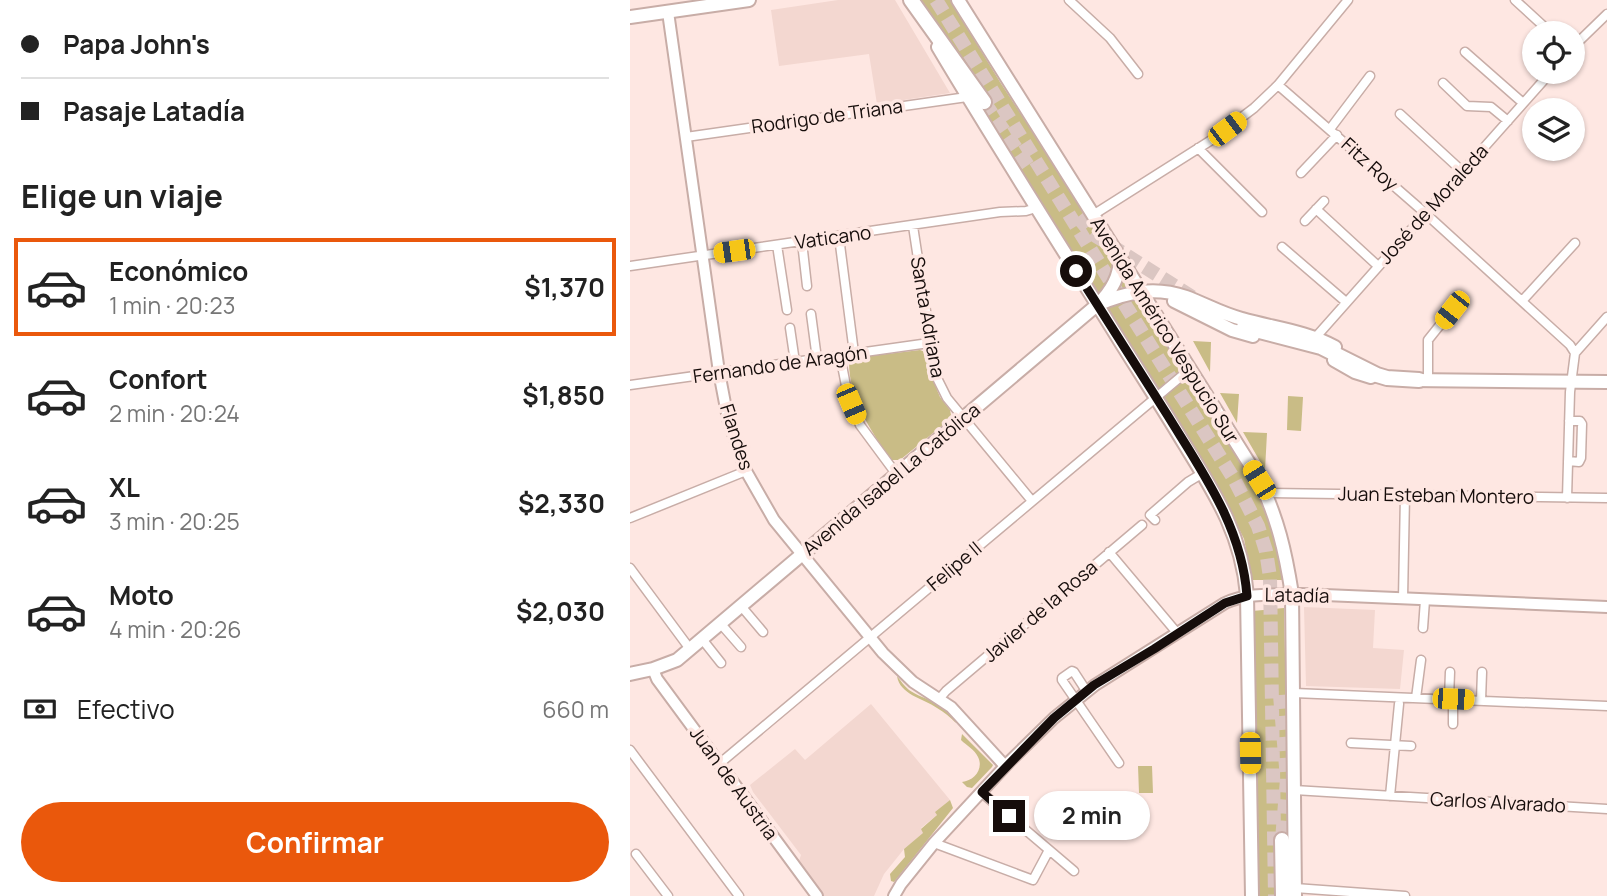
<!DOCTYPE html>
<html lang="es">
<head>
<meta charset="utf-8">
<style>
  :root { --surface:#fff; --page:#f2f2f2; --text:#222; --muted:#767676; --line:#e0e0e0; --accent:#ea580c }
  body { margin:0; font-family:Manrope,sans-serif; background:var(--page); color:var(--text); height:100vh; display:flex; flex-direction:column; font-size:26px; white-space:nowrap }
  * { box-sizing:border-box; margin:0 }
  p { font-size:23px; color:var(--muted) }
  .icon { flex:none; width:38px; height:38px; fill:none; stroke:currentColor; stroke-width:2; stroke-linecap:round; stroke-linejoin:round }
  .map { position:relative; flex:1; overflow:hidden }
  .sheet { display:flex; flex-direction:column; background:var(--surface); width:630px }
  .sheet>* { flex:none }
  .top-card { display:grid; align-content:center; height:154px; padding:0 21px; background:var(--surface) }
  .fabs { position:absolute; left:892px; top:21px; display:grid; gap:14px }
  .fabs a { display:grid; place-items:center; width:63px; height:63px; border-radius:50%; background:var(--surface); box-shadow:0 2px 5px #0004; font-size:35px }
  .end { position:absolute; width:32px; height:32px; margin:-16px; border:9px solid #160d0b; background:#fff; box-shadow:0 0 0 4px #fff }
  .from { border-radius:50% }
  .bubble { position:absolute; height:49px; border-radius:24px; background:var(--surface); box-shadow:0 2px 5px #0004; font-size:23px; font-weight:700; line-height:49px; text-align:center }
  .car { position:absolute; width:21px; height:42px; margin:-21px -10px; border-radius:9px; box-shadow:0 0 5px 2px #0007; background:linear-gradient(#f5c518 24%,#345 0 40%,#f5c518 0 76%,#345 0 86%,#f5c518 0) }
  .top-card b { display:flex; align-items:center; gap:24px; height:66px; font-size:26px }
  .top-card b+b { border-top:2px solid var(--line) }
  .top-card i { width:18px; height:18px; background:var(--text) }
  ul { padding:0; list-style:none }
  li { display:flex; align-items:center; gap:21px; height:98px; margin:0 14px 10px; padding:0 7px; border:4px solid transparent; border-radius:0px }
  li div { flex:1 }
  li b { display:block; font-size:26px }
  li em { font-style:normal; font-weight:700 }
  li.selected { border-color:var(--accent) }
  li>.icon { width:63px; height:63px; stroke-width:1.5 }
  h2 { padding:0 21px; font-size:32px; line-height:84px }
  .pay { display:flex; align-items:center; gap:18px; height:77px; padding:0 21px; font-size:26px }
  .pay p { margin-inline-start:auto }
  .cta { display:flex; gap:14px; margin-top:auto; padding:14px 21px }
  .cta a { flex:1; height:80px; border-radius:42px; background:var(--accent); color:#fff; font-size:28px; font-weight:700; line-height:80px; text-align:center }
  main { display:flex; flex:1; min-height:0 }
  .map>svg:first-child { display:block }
  .built { fill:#f3d7d0 }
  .green { fill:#c9bc86 }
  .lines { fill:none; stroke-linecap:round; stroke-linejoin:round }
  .motorway-tunnel { stroke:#dbc6c2; stroke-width:14; stroke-dasharray:14 7; stroke-linecap:butt }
  .minor-casing { stroke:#c8ada7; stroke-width:11 }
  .tertiary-casing { stroke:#c8ada7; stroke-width:14 }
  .secondary-casing { stroke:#c8ada7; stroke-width:16 }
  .primary-casing { stroke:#c8ada7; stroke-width:16 }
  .motorway-casing { stroke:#c8ada7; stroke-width:18 }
  .minor { stroke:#fff; stroke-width:8 }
  .tertiary { stroke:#fff; stroke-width:10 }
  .secondary { stroke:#fff; stroke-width:12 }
  .primary { stroke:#fff; stroke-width:12 }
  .motorway { stroke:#fff; stroke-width:14 }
  .route { stroke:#160d0b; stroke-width:9 }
  .labels { text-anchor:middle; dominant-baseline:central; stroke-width:7; stroke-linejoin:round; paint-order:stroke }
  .street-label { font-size:19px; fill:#160d0b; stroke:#fee7e2 }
</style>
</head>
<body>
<main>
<section class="sheet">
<div class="top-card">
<b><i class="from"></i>Papa John's</b>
<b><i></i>Pasaje Latadía</b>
</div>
<h2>Elige un viaje</h2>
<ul>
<li class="selected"><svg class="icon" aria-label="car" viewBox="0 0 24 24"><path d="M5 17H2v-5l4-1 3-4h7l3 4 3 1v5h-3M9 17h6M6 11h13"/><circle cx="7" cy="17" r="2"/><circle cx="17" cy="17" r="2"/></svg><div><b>Económico</b><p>1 min · 20:23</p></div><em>$1,370</em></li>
<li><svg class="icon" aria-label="car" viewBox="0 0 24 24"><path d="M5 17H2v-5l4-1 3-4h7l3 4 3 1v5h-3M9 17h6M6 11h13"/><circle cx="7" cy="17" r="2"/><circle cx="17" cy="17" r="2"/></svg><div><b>Confort</b><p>2 min · 20:24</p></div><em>$1,850</em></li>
<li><svg class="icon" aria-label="car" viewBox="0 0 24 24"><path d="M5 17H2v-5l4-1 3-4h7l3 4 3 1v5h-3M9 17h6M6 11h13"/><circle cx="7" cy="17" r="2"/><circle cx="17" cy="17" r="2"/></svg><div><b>XL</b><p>3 min · 20:25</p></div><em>$2,330</em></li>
<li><svg class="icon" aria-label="car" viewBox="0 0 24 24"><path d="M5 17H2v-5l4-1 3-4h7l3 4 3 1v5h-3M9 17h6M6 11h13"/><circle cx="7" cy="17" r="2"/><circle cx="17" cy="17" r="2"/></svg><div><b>Moto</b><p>4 min · 20:26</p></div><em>$2,030</em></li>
</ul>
<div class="pay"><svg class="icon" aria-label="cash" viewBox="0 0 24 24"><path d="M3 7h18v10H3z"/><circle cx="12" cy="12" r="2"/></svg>Efectivo<p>660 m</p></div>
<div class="cta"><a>Confirmar</a></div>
</section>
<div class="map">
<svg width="977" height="896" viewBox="0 0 977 896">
  <rect width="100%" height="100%" fill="#fee7e2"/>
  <path class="built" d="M208,0h57l55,93 -73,11 -8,-50 -90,12 -8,-56z
    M674,607l71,3 -2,38 31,2 -4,39 -94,-3z
    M241,704l79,96 -14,12 1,3 -16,13 3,5 -20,16 -20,25 -10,22h-52l-24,-32 3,-9 -48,-63 -3,-7 45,-36 10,11z"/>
  <path class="green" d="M287,0h33l50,82 110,169 146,236 14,30 8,30 5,33h-31l-8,-41 -17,-35 -258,-415z
    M563,341l18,1 -1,30z
    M290,350l5,2 8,28 7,17 10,13 1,5 -2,5 -49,40h-9c-20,-29 -42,-61 -42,-98l4,-4z
    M590,393l19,1 -2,29z
    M658,396l15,1 -2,34 -14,-1z
    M613,432l24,1 -2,37z
    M654,608l5,233 -11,55h-20l-6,-285z
    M267,676c4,5 7,10 12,14 14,10 43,14 47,33 -6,-6 -12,-11 -19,-15 -14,-10 -37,-13 -40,-32z
    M332,734l31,31 -1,2 -20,21 -5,-1 -5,-5c12,-1 22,-13 16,-25 -3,-7 -12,-12 -17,-17z
    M508,766h14l1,27h-14z
    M320,800l3,8 -59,74 -3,-1 -1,-7 15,-17 -1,-8 19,-16 -2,-4 16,-14 -2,-3z"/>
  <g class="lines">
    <path class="motorway-tunnel" d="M306,0l204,329 94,150 24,47 8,25 4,26 5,319
      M354,102l45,65
      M448,217l9,11 9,8 96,61
      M650,695l7,84 -5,61"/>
    <g class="minor-casing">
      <path id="minor" d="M439,0l41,38 28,36
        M885,0l36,33
        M943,47l34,-33
        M835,52l58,51
        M813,83l24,23 24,1 17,14
        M648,85l147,128 145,132 5,8 -5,39 -3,106
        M770,114l62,57
        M700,129l40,-53
        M56,137l281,-40
        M568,148l64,64
        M671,173l36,-38
        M686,209l62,57
        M463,215l120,-76 41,-31 24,-23 70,-85
        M675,221l19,-20
        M283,226l22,144 3,10 9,18 85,103
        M209,237l15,116
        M172,242l5,44
        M147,245l10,65
        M652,247l64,55
        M0,266l370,-54 26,-1 10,-3
        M892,301l53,-58
        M181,314l6,45
        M160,328l5,34
        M685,338l236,-266
        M945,353l32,-36
        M210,355l7,36 13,34 37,50
        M798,380v-40l24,-30
        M0,385l299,-42
        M938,461l11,1 2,-4 1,-34 -2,-3h-11
        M635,493l342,5
        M0,518l116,-47
        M525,520l-5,-5 38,-33 15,-9
        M479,552l69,82
        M0,568l60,81
        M773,599l2,-104
        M111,606l22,26
        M90,623l21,24
        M793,628l2,-28
        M72,639l19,24
        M457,692l-13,-20 -2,-1 -10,7v2l57,83
        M664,693l313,13
        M310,698l6,-7 196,-166
        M786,698l5,-38
        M819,698l1,-26
        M851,700l1,-28
        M823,724v-25
        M721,743l60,3
        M0,750l109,146
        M89,764l471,-395
        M664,790l313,19
        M351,792l93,79
        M760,796l9,-92
        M304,843l99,37 16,-30
        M6,854l32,42
        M665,888l110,8"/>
    </g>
    <g class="tertiary-casing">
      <path id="tertiary" d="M38,12l51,360 9,47 18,52 28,49 109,133 30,29 38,25 54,59
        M23,669l4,10 160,217
        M264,896l7,-12 33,-41 76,-82 44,-43 41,-33 130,-82c24,-11 50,-8 76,-9l306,13"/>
    </g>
    <g class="secondary-casing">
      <path id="secondary" d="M544,301l58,29 21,6
        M704,360l21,12 16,5
        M780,380l197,2
        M0,674l23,-5 24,-9 420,-355c29,-13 58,-19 89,-8 19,7 36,17 56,22 31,9 64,12 93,28"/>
    </g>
    <g class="primary-casing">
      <path id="primary" d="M328,0l301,479c19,41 26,71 33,115l3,302
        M0,17l119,-17
        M308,47c59,99 121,196 182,294 22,35 44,69 65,104 31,50 57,90 62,150l5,301
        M467,305c14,-13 23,-28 23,-47"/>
    </g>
    <g class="motorway-casing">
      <path id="motorway" d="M281,0l73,102
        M614,327l77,20 56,28 10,3 32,2
        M652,840l1,56"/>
    </g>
    <use href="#minor" class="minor"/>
    <use href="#tertiary" class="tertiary"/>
    <use href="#secondary" class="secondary"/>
    <use href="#primary" class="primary"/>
    <use href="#motorway" class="motorway"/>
  </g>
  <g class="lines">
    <path class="route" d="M379,816l-27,-24 72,-74 40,-33 60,-36 71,-46 22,-7c-5,-69 -44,-123 -79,-180 -31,-49 -62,-97 -92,-145"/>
  </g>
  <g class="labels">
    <g class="street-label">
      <text transform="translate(197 116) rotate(-8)">Rodrigo de Triana</text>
      <text transform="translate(740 164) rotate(42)">Fitz Roy</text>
      <text transform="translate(803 204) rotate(-48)">José de Moraleda</text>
      <text transform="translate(203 237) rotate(-8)">Vaticano</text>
      <text transform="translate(298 317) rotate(80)">Santa Adriana</text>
      <text transform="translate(535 330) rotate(58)">Avenida Américo Vespucio Sur</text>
      <text transform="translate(150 364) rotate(-8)">Fernando de Aragón</text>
      <text transform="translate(107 437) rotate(72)">Flandes</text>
      <text transform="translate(261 479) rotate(-40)">Avenida Isabel La Católica</text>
      <text transform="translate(806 495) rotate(1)">Juan Esteban Montero</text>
      <text transform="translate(324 566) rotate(-40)">Felipe II</text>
      <text transform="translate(667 595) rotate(1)">Latadía</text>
      <text transform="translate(410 611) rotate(-41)">Javier de la Rosa</text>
      <text transform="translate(104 783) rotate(54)">Juan de Austria</text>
      <text transform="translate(868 802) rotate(3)">Carlos Alvarado</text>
    </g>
  </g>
</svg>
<div class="fabs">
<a><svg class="icon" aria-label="locate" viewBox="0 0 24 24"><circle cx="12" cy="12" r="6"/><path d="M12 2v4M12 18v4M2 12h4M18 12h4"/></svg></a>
<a><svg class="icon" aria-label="layers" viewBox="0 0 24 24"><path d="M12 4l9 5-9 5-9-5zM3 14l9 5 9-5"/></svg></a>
</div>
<i class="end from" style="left:446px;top:271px"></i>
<i class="end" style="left:379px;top:816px"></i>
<div class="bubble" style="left:404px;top:791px;width:116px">2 min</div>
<i class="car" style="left:597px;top:129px;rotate:53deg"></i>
<i class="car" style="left:104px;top:251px;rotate:262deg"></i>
<i class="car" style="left:822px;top:310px;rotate:218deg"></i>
<i class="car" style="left:221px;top:404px;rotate:157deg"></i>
<i class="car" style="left:629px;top:480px;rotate:328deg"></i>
<i class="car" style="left:823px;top:699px;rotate:92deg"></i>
<i class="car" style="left:620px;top:753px;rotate:179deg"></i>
</div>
</main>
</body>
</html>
